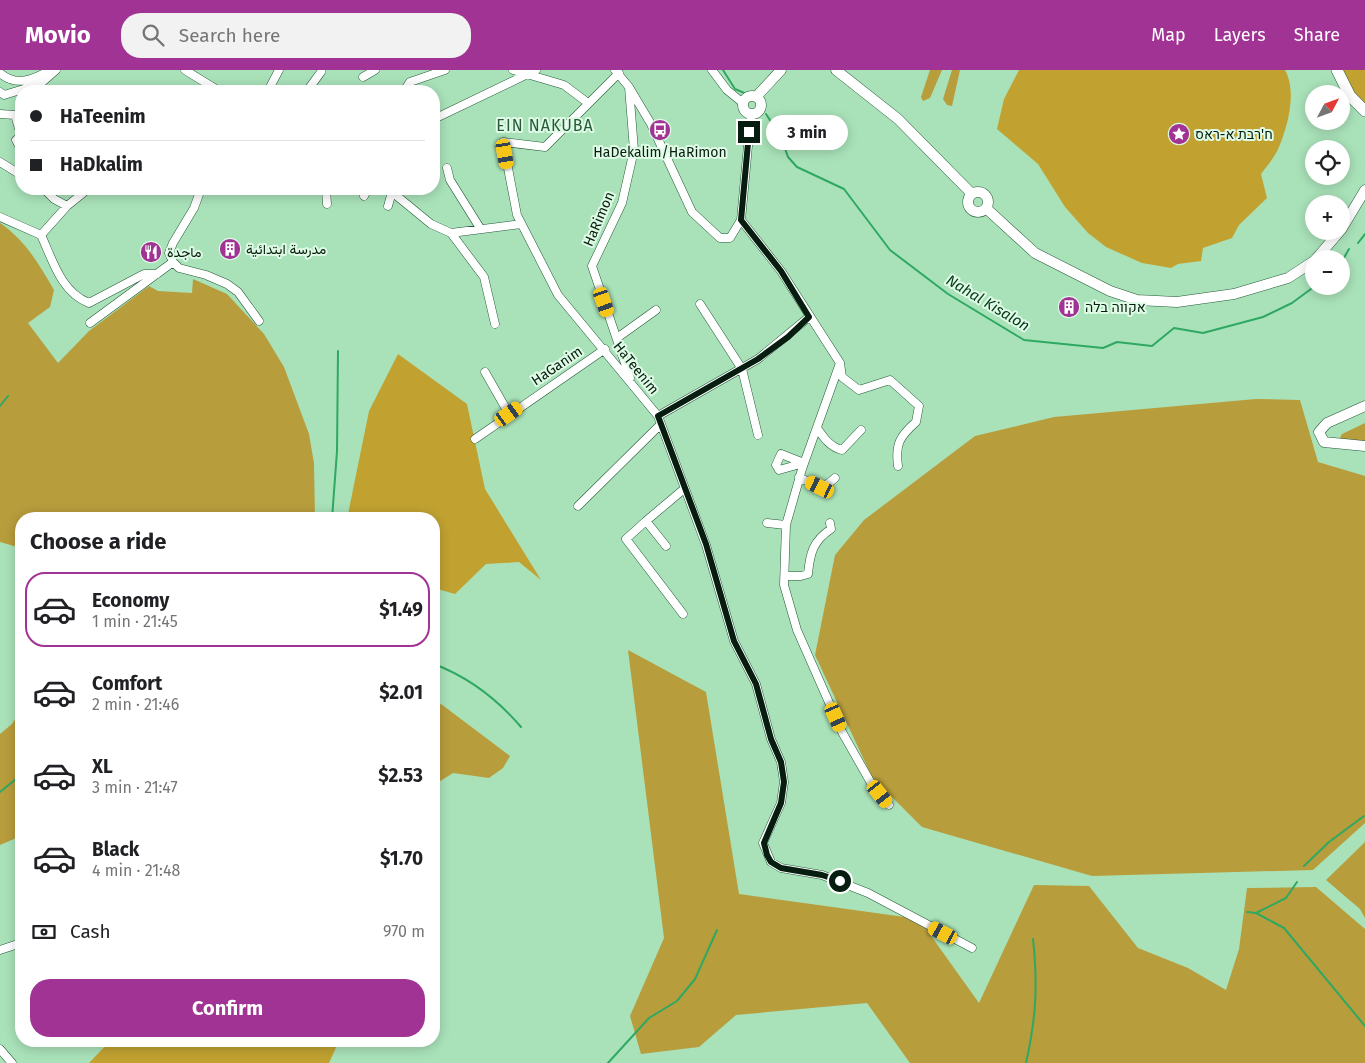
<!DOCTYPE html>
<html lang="en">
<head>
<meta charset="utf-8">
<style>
  :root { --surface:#fff; --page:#f2f2f2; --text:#202124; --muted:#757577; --line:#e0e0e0; --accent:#a03393 }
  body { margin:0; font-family:"Fira Sans",Vazirmatn,Heebo,sans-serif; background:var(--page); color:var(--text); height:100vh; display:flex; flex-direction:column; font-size:19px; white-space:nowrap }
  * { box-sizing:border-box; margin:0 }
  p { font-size:16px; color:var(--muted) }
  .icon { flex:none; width:28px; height:28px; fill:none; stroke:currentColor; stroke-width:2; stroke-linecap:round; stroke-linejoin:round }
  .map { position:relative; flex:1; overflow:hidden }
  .sheet { position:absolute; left:15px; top:442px; width:425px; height:535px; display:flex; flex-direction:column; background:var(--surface); border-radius:20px; box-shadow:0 2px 12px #0003 }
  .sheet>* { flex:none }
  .guide { position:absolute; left:15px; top:15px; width:425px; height:110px; border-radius:20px; box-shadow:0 2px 12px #0003; display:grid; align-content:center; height:110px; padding:0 15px; background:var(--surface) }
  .needle { width:32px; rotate:49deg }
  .buttons { position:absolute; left:1305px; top:15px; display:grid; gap:10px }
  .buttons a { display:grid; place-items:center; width:45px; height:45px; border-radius:50%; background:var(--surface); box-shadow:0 2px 12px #0003; font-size:25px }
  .end { position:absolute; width:22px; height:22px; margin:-11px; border:6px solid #071d0f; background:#fff; box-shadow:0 0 0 2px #fff }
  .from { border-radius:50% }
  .bubble { position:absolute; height:35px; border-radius:18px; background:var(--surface); box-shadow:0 2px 12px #0003; font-size:16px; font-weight:700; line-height:35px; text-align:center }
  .car { position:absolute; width:15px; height:30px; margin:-15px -8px; border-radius:6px; box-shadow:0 0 4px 1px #0007; background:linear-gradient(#f5c518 24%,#345 0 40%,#f5c518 0 76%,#345 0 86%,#f5c518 0) }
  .guide b { display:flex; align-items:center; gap:18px; height:48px; font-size:19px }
  .guide b+b { border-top:1px solid var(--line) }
  .guide i { width:12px; height:12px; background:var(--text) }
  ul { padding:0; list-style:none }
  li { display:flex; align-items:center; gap:15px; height:75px; margin:0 10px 8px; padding:0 5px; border:2px solid transparent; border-radius:20px }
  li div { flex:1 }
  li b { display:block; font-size:19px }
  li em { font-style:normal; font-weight:700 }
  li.active { border-color:var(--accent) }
  li>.icon { width:45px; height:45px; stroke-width:1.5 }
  h2 { padding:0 15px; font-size:22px; line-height:60px }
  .pay { display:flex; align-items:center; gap:12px; height:55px; padding:0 15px; font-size:19px }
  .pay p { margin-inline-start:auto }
  .action { display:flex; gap:10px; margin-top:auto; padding:10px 15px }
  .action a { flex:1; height:58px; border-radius:20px; background:var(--accent); color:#fff; font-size:20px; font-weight:700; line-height:58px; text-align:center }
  header { display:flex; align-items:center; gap:30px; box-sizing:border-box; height:70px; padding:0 25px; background:var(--accent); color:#fff }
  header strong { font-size:24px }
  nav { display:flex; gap:28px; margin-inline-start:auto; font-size:18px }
  .search { width:350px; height:45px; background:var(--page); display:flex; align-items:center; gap:12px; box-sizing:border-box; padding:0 18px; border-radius:20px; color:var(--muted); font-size:19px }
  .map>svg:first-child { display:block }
  .green { fill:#c1a231 }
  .forest { fill:#b89d3c }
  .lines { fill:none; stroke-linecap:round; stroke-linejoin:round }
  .stream { stroke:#2fa862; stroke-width:2 }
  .minor-casing { stroke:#235937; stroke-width:9 }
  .major-casing { stroke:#235937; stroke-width:11 }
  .highway-casing { stroke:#235937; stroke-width:12 }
  .minor { stroke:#fff; stroke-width:8 }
  .major { stroke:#fff; stroke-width:10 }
  .highway { stroke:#fff; stroke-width:11 }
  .route { stroke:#071d0f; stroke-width:6 }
  .labels { text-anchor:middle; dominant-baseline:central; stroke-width:4; stroke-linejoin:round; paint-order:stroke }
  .poi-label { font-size:14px; fill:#071d0f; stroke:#dffbe6; text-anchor:start }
  .street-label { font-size:14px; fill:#071d0f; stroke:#dffbe6 }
  .water-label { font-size:15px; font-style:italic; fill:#05371b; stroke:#dffbe6 }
  .quarter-label { font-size:16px; letter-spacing:1px; fill:#245a37; stroke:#dffbe6 }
</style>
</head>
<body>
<header>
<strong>Movio</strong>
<div class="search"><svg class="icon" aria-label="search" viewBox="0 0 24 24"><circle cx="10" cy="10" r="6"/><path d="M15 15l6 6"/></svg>Search here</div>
<nav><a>Map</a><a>Layers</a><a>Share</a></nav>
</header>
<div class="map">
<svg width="1365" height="993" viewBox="0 0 1365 993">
  <rect width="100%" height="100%" fill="#a9e2b9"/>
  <path class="green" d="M1019,0h266c12,21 3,56 -6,77 -4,10 -12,19 -18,27l6,24 -28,27 -7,13 -29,10 -2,13 -23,3 -7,4 -29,-5 -36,-16 -18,-14 -23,-26 -27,-43 -41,-35 7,-30z
    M1341,0h24v36l-6,-5z
    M398,284l69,50 18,85 56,91 -22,-18 -33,2 -31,30 -21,-6v-69h-87l22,-108z
    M110,971h229l-10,22h-240z"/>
  <path class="forest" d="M930,0h12l-12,28 -7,3 -2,-4z
    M952,0h8l-8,36 -5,-1 -4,-6z
    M0,153c25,17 39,41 54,67l-4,17 -22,16 30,40 31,-32 60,-45 9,5 34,2 1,-14 34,15 37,40 20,33 25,67 5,29 1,56h-294v29l-21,-6z
    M1256,329l44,1 18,62 47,14v347l-52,47 -221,6 -170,-49 -50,-50 -57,-122 20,-100 29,-35 111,-84 79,-19z
    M1365,353v21l-27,-3 4,-7z
    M628,580l78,42 33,202 180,25 60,84 55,-118 55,1 49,62 50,20 38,22 13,-41 8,-61 69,-1 49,42v134h-455l-43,-60 -131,12 -37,32 -58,7 -11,-38 34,-78z
    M441,634l69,52 -7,12 -14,10 -36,-5 -19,12v-77z
    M21,640v126l-21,9v-111l12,-10z
    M1365,772v76l-5,-9 -34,-29z"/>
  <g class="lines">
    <path class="stream" d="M723,0l12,19 14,6
      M766,44l15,23 7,20 9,10 47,22 46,61 58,44 76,46 79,8 14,-6 35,4 22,-18 29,5 60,-16 29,-14 23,-17
      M1358,173l7,-9
      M1341,193l8,-14
      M0,336l8,-10
      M332,449l5,-68 1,-100
      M434,594c34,13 64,36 87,63
      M0,722l21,-17
      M1304,796l25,-24 35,-26
      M1247,842l9,1 28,15 81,98
      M1256,843l30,-15 11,-16
      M608,993l41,-45 28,-17 18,-22 22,-49
      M1026,993c10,-44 12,-79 7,-124"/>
    <g class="minor-casing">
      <path id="minor" d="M185,0l34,21
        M513,0l51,15 24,18
        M615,0l14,17 22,37 41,88 28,26h10l11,-18 10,-106
        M712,0l15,20 16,13
        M0,3c16,14 33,7 50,-3
        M619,3l-74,74 -42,-5 14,73 41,80 100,121 48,129 28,96 22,43 15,55 10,23 3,20 -3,21 -18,40 8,19 10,6 41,7 46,18 104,55
        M363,7l12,-7
        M629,17l5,63 -12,53 -30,63 38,112
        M268,21l11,-21
        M307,21l14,-19
        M404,21l6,-9 35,-12
        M0,22l4,3 36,-11 16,-14
        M0,44l15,1 6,20
        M434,49l102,-49
        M21,66l-5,4 5,9
        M0,92l21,13
        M447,98l3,12 30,48
        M44,119l10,10 13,7
        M201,119l-7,19 -21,35 -4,10 4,9 6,6 27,7 21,9 11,8 21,29
        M326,119l1,15
        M364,126l4,-7
        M388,136l4,-14 39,32 20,9 70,-9
        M0,147l41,18c12,26 20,57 48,68l55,-29h13
        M741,150l40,51 59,92 2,14 17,13 31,-10 29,26 -3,16c-16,14 -21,22 -18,44
        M451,163l33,44 11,47
        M41,165l26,-29 21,-17
        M700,234l42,65 16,66
        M90,253l83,-61
        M617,268l39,-28
        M840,293l-38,106 -16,56 -2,60 13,45 45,102 29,51 18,22
        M485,302l24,42
        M658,346l100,-57 51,-42
        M817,358c7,10 13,19 25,22l19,-20
        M475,369l130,-90
        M781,384l23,9 -25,7 -3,-5z
        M799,407c18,9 21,15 36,1
        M578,436l82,-81
        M646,451l-20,18 57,75
        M767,453l19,2
        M666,476l-20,-25 38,-32
        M785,506h16l7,-2c2,-21 5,-33 23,-45l-1,-6
        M0,880l21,-7
        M0,979l12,14"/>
    </g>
    <g class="major-casing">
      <path id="major" d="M836,0l62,49 74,75
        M743 35a9 9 0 1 1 18 0a9 9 0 1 1-18 0Z
        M756,27l25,-27
        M968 132a10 10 0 1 1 20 0a10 10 0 1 1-20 0Z
        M987,139l48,44 75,38 27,9 40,2 57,-8 54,-16 26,-17
        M1341,160l24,-40
        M1316,189l24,-28
        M1365,336l-38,17 -8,9 5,10 41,4"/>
    </g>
    <g class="highway-casing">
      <path id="highway" d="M1337,0l13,26 15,15"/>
    </g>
    <use href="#minor" class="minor"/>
    <use href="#major" class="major"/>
    <use href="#highway" class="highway"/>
  </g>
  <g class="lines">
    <path class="route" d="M749,62l-8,88 40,51 28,46 -21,20 -30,22 -100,57 48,128 28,97 22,43 15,55 10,23 3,20 -3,21 -17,40 3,12 4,7 10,6 41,7 18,6"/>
  </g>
  <defs>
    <g id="bus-disc" transform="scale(1.125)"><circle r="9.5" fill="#a03393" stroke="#dffbe6"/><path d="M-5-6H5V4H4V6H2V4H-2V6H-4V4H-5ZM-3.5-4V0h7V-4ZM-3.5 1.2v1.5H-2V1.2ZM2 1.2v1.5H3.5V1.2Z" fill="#fff"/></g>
    <g id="sight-disc" transform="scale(1.125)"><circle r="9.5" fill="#a03393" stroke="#dffbe6"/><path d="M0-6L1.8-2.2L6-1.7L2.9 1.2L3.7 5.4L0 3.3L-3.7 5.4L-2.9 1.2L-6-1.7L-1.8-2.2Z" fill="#fff"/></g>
    <g id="building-disc" transform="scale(1.125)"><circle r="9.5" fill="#a03393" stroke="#dffbe6"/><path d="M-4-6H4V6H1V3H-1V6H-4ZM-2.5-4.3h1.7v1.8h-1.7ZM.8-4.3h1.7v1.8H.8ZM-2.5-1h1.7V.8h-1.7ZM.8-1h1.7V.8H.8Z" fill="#fff"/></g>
    <g id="restaurant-disc" transform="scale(1.125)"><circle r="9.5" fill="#a03393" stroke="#dffbe6"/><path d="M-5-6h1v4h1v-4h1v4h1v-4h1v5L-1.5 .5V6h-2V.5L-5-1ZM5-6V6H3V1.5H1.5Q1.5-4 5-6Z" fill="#fff"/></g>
  </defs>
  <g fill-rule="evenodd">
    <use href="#bus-disc" x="660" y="60"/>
    <use href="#sight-disc" x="1179" y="64"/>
    <use href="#building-disc" x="230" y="179"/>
    <use href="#restaurant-disc" x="151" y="182"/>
    <use href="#building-disc" x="1069" y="237"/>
  </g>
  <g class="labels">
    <g class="poi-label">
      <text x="1195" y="64">ח'רבת א-ראס</text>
      <text x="660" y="82" text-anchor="middle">HaDekalim/HaRimon</text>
      <text x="246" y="179">مدرسة ابتدائية</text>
      <text x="167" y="182">ماجدة</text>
      <text x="1085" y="237">אקווה בלה</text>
    </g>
    <g class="street-label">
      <text transform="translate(599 149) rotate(-67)">HaRimon</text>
      <text transform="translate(557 296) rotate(-34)">HaGanim</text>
      <text transform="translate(636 298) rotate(51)">HaTeenim</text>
    </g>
    <g class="water-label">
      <text transform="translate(988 233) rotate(31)">Nahal Kisalon</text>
    </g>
    <g class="quarter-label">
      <text x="545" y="55">EIN NAKUBA</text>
    </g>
  </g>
</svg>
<div class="buttons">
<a><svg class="needle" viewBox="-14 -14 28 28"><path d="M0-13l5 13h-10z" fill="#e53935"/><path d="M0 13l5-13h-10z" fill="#757577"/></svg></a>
<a><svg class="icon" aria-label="locate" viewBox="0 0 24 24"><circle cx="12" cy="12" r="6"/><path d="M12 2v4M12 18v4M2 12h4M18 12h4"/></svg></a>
<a>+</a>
<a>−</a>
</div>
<i class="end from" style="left:840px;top:811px"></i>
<i class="end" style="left:749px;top:62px"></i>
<div class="bubble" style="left:766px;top:45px;width:82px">3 min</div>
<i class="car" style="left:505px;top:84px;rotate:170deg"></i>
<i class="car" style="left:604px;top:232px;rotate:161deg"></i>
<i class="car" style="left:509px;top:344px;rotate:55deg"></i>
<i class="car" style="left:820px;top:417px;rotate:296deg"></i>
<i class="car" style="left:836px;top:647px;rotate:156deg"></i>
<i class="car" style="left:880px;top:724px;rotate:141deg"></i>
<i class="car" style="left:943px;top:863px;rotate:298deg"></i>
<div class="guide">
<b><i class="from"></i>HaTeenim</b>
<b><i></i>HaDkalim</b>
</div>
<section class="sheet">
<h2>Choose a ride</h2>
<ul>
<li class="active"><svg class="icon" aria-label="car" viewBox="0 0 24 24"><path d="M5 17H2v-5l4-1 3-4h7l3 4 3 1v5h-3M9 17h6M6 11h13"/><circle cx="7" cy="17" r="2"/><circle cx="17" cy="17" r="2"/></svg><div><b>Economy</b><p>1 min · 21:45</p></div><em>$1.49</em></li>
<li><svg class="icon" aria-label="car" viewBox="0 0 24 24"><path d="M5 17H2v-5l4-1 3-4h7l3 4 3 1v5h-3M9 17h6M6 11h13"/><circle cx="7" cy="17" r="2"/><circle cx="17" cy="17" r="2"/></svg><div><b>Comfort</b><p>2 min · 21:46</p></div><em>$2.01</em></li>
<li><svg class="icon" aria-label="car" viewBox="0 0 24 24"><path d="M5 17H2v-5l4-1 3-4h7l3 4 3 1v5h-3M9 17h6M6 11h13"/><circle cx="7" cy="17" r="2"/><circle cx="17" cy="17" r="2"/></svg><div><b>XL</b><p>3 min · 21:47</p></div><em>$2.53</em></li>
<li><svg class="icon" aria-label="car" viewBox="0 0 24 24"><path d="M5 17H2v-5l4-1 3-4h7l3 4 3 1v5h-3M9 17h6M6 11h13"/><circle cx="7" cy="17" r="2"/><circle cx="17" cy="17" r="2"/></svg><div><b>Black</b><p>4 min · 21:48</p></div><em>$1.70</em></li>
</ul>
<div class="pay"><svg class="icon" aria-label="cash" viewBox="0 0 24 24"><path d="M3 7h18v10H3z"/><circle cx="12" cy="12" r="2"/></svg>Cash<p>970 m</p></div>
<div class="action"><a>Confirm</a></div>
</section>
</div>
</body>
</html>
